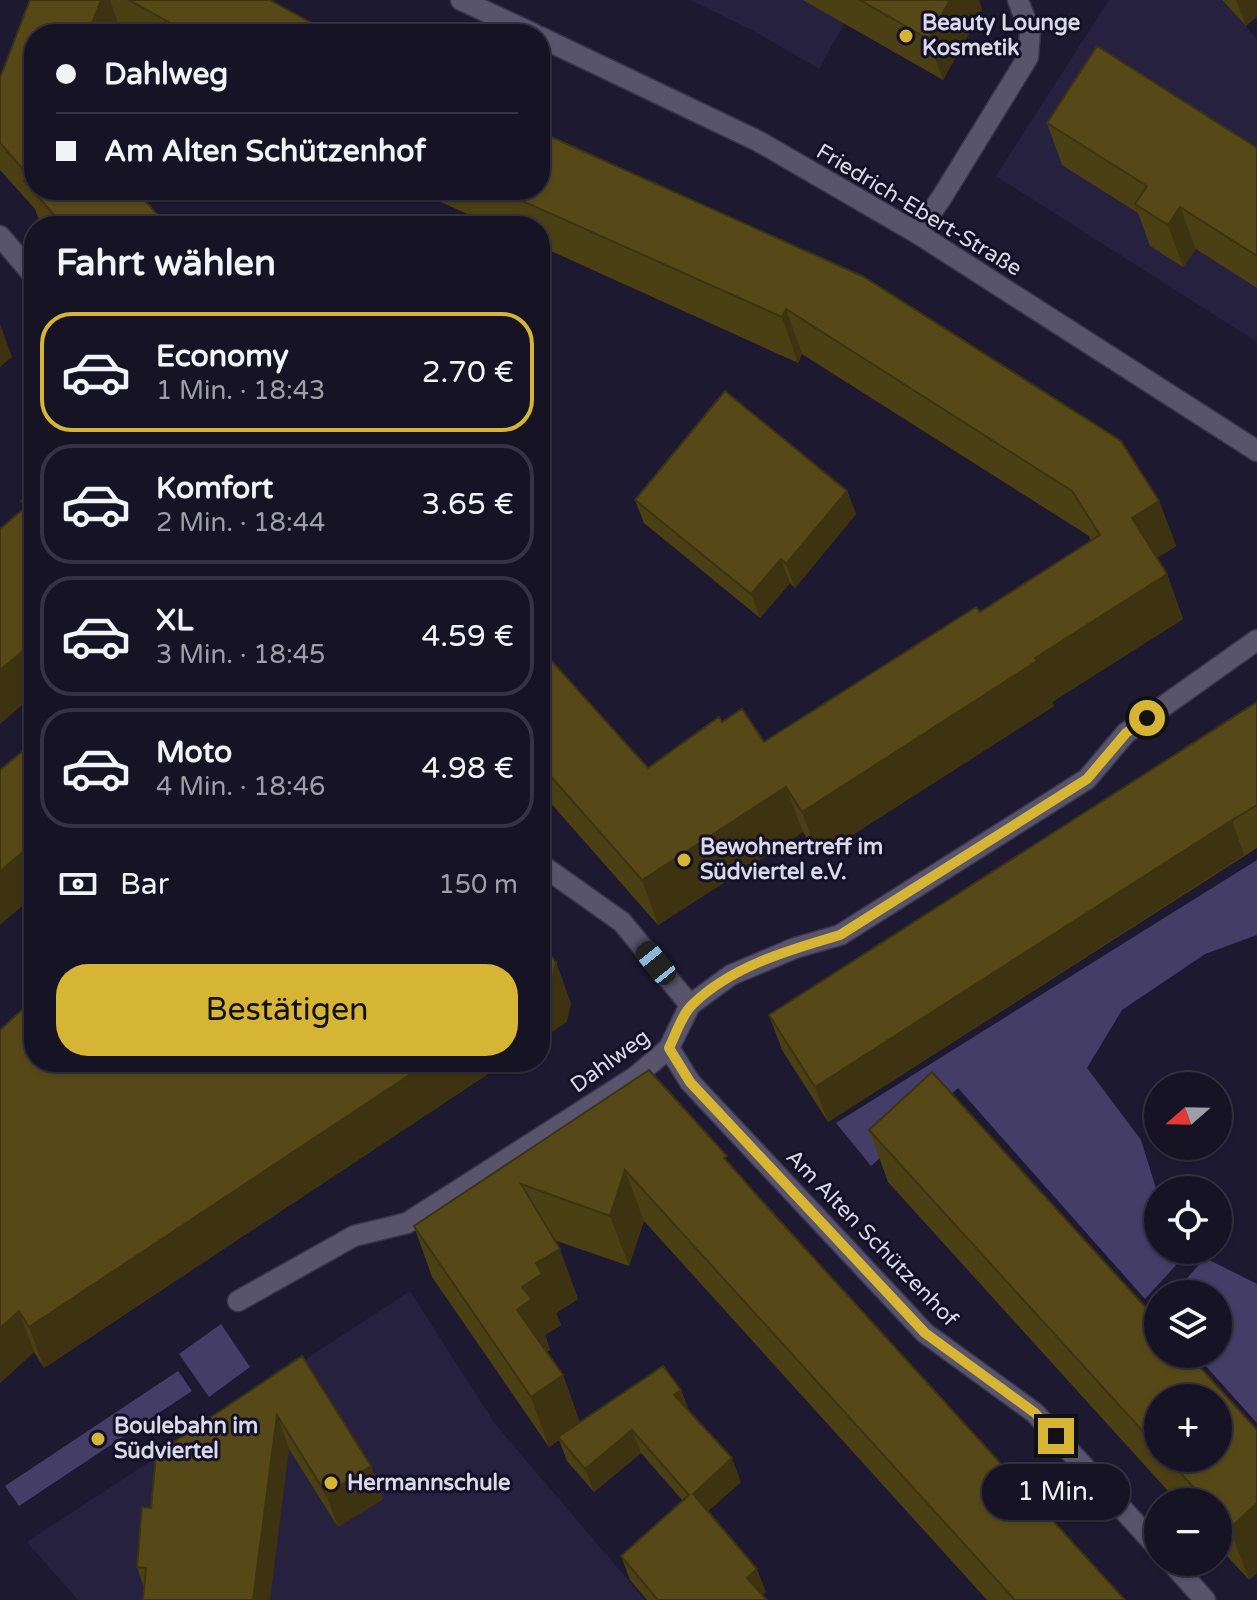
<!DOCTYPE html>
<html lang="de">
<head>
<meta charset="utf-8">
<style>
  :root { --surface:#161325; --page:#232032; --text:#f1f3f6; --muted:#9e9ea7; --line:#353242; --accent:#d6b534 }
  body { margin:0; font-family:"Varela Round",sans-serif; background:var(--page); color:var(--text); height:100vh; display:flex; flex-direction:column; font-size:30px; white-space:nowrap }
  * { box-sizing:border-box; margin:0 }
  p { font-size:26px; color:var(--muted) }
  .icon { flex:none; width:44px; height:44px; fill:none; stroke:currentColor; stroke-width:2; stroke-linecap:round; stroke-linejoin:round }
  .map { position:relative; flex:1; overflow:hidden }
  .side { position:absolute; left:24px; top:216px; width:526px; height:856px; display:flex; flex-direction:column; background:var(--surface); border-radius:32px; box-shadow:0 2px 6px #0004,0 0 0 2px var(--line) }
  .side>* { flex:none }
  .guide { position:absolute; left:24px; top:24px; width:526px; height:176px; border-radius:32px; box-shadow:0 2px 6px #0004,0 0 0 2px var(--line); display:grid; align-content:center; height:176px; padding:0 32px; background:var(--surface) }
  .needle { width:52px; rotate:250deg }
  .fabs { position:absolute; left:1144px; top:1072px; display:grid; gap:16px }
  .fabs a { display:grid; place-items:center; width:88px; height:88px; border-radius:50%; background:var(--surface); box-shadow:0 2px 6px #0004,0 0 0 2px var(--line); font-size:40px }
  .end { position:absolute; width:36px; height:36px; margin:-18px; border:10px solid #d6b534; background:#111; box-shadow:0 0 0 4px #111 }
  .from { border-radius:50% }
  .bubble { position:absolute; height:56px; border-radius:28px; background:var(--surface); box-shadow:0 2px 6px #0004,0 0 0 2px var(--line); font-size:26px; font-weight:600; line-height:56px; text-align:center }
  .car { position:absolute; width:24px; height:48px; margin:-24px -12px; border-radius:10px; box-shadow:0 0 6px 2px #0007; background:linear-gradient(#222 24%,#8ab4d8 0 40%,#222 0 76%,#8ab4d8 0 86%,#222 0) }
  .guide b { display:flex; align-items:center; gap:28px; height:76px; font-size:30px }
  .guide b+b { border-top:2px solid var(--line) }
  .guide i { width:20px; height:20px; background:var(--text) }
  ul { padding:0; list-style:none }
  li { display:flex; align-items:center; gap:24px; height:120px; margin:0 16px 12px; padding:0 16px; border:4px solid var(--line); border-radius:32px }
  li div { flex:1 }
  li b { display:block; font-size:30px }
  li em { font-style:normal; font-weight:600 }
  li.active { border-color:var(--accent) }
  li>.icon { width:72px; height:72px; stroke-width:1.5 }
  h2 { padding:0 32px; font-size:36px; line-height:96px }
  .pay { display:flex; align-items:center; gap:20px; height:88px; padding:0 32px; font-size:30px }
  .pay p { margin-inline-start:auto }
  .primary-button { display:flex; gap:16px; margin-top:auto; padding:16px 32px }
  .primary-button a { flex:1; height:92px; border-radius:32px; background:var(--accent); color:#111; font-size:32px; font-weight:600; line-height:92px; text-align:center }
  .map>svg:first-child { display:block }
  .built { fill:#272140 }
  .green { fill:#443d68 }
  .lines { fill:none; stroke-linecap:round; stroke-linejoin:round }
  .service-casing { stroke:#37344b; stroke-width:23 }
  .minor-casing { stroke:#37344b; stroke-width:23 }
  .tertiary-casing { stroke:#37344b; stroke-width:23 }
  .service { stroke:#57546c; stroke-width:20 }
  .minor { stroke:#57546c; stroke-width:20 }
  .tertiary { stroke:#57546c; stroke-width:20 }
  .wall { fill:#4b3f14; fill-rule:evenodd }
  .shaded-wall { fill:#3d3310 }
  .building { fill:#574917; stroke:#3d3310; stroke-width:2 }
  .route { stroke:#d6b534; stroke-width:10 }
  .poi-dot { fill:#d6b534; stroke:#141027; stroke-width:3 }
  .labels { text-anchor:middle; dominant-baseline:central; stroke-width:6; stroke-linejoin:round; paint-order:stroke }
  .poi-label { font-size:22px; font-weight:bold; fill:#dad9e9; stroke:#141027; text-anchor:start }
  .street-label { font-size:22px; fill:#dad9e9; stroke:#141027 }
</style>
</head>
<body>
<div class="map">
<svg width="1257" height="1600" viewBox="0 0 1257 1600">
  <rect width="100%" height="100%" fill="#1d1931"/>
  <path class="built" d="M690,0h167l-38,69 -63,-37z
    M1109,0h113l35,39v303l-261,-166z
    M410,1291l85,133 150,176h-567l-51,-58z"/>
  <path class="green" d="M1257,860v75l-52,19 -83,56 -35,58 54,72 17,55v55h16l4,13 -33,36 -187,-211 -87,78 -35,-43z
    M1205,1258l52,26v139l-62,-69h23v-60h-45z
    M221,1324l29,43 -41,30 -30,-43z
    M178,1371l14,20 -173,115 -14,-20z"/>
  <g class="lines">
    <g class="service-casing">
      <path id="service" d="M917,233l25,-36 86,-140 2,-25 -12,-32"/>
    </g>
    <g class="minor-casing">
      <path id="minor" d="M0,236l34,40
        M540,864l82,58 68,83
        M669,1048l21,34 235,251 110,80 123,135
        M238,1301l116,-65 53,-13 228,-146 34,-29 21,-43 41,-30 64,-27 45,-13 247,-156 39,-46 131,-93
        M1171,1562l34,38"/>
    </g>
    <g class="tertiary-casing">
      <path id="tertiary" d="M461,0l73,34
        M540,37l218,104 159,92 340,218"/>
    </g>
    <use href="#service" class="service"/>
    <use href="#minor" class="minor"/>
    <use href="#tertiary" class="tertiary"/>
  </g>
  <path class="wall" d="M30,0h240l61,34h-206l-3,-1v1h-88v156l133,36h-126l-6,-17 -35,-39v-92z
    M803,0h176l3,10 -39,70z
    M1222,0h35l-11,26z
    M1047,123l210,25v140l-61,-39 -13,18 -33,-21 -12,-33 -76,-48z
    M540,132l619,369 17,45 -19,12 10,16 16,45 -131,83 2,4 -236,151 -15,-25 -145,93 -118,-134v-143l108,120 74,-46 42,20 216,-130 111,-71 -2,-5 -287,-182 -4,9 -258,-117v-20h-46l-80,-36h126z
    M847,491l9,23 -61,74 -5,-5 -30,35 -116,-95 -9,-23z
    M1257,702v146l-429,274 -46,-72 -13,-35z
    M34,1062h472l-462,306 -10,-16 -34,31z
    M649,1070l81,95 395,435h-138l-343,-379 -15,45 -75,-26 24,59 -22,14 5,12 -16,10 5,15 -3,2 16,23 17,48 101,-33 8,22 52,70 -33,29 58,81 -4,3 5,5h-120l-17,-20 -9,-24 62,-55 -42,-48 -47,39 -27,-31 -8,-21 -10,7 -117,-170 -18,-51z
    M869,1130l388,300v143l-8,7 -31,-34v-44h-40l-290,-320zM1158,1398l60,60h-60z
    M302,1356l69,110 12,33 -45,28 -49,-78 -145,139 -7,-21z"/>
  <path class="shaded-wall" d="M101,0h9l12,34h-34z
    M950,0h29l3,10 -39,70 -15,-41z
    M1236,0h21v17l-11,9z
    M1180,207l16,42 -13,18 -15,-42z
    M786,309l16,45 -4,9 -16,-46z
    M0,324l12,33 -12,10z
    M847,491l9,23 -61,74 -9,-24z
    M1159,501l17,45 -28,18 -16,-46z
    M781,559l9,24 -30,35 -9,-24z
    M1167,574l16,45 -131,83 2,4 -236,151 -16,-45 233,-154z
    M34,642v53l-34,29v-54z
    M786,787l17,45 -145,93 -16,-45z
    M1232,820l12,35 -416,267 -13,-35z
    M34,843v53l-34,29v-54z
    M556,962l15,41 -4,19 -27,18v-51z
    M429,1062h77l-462,306 -15,-41z
    M625,1170l19,51 -15,45 -19,-50z
    M560,1249l18,50 -22,14 5,12 -16,10 5,15 -14,10 -19,-50 5,-23 14,-24z
    M19,1311l15,41 -34,31v-55z
    M563,1375l18,50 -23,12 1,3 -10,7 -18,-50z
    M681,1390l9,23 -16,-18z
    M277,1415l12,34 -19,151h-17z
    M632,1430l9,23 -47,39 -9,-23z
    M732,1458l9,24 -40,35 -8,-23z
    M371,1466l12,33 -45,28 -12,-33z
    M1257,1503v70l-8,7 -19,-52z
    M757,1569l9,23 -8,8 -11,-22z"/>
  <path class="building" d="M30,0h71l-13,34h-54v156h102l31,36h-103l-40,-45 5,-5 -29,-33v-65z
    M129,0h141l61,34h-141z
    M860,0h90l-22,39z
    M1097,46l160,102v108l-77,-49 -12,18 -33,-21 12,-18 -100,-63z
    M540,132l324,145 257,164 38,60 -27,17 35,56 -132,84 2,3 -235,151 -16,-25 -144,93 -102,-116v-116l108,120 71,-51 3,5 20,-13 22,33 212,-135 4,5 120,-77 -28,-44 -286,-182 -4,8 -284,-127h42z
    M725,391l122,100 -61,73 -5,-5 -30,35 -116,-94z
    M34,490v152l-34,28v-141l27,-23 -6,-5z
    M1257,702v103l-25,15 -417,267 -46,-72z
    M34,742v101l-34,28v-101z
    M540,943l16,19 -4,19 -12,8z
    M34,999v63h395l-400,265 -10,-16 -19,17v-298z
    M649,1070l78,86 -3,2 46,52 355,390h-110l-390,-430 -15,46 -89,-32 39,65 -24,14 6,11 -20,13 10,12 -15,11 46,65 -32,22 -117,-171z
    M932,1072l226,249v33h30l69,76v73l-27,25 -12,-13v-13h-11l-40,-44h51v-60h-60v50l-289,-318z
    M302,1356l69,110 -45,28 -49,-79 -24,185h-110l3,-32 -9,-1 5,-60 9,1 5,-54z
    M663,1366l18,24 -7,5 58,63 -39,36 64,75 -10,9 20,22h-109l-37,-44 68,-61 -57,-65 -47,39 -27,-32z"/>
  <g class="lines">
    <path class="route" d="M1056,1436l-21,-23 -110,-80 -235,-251 -21,-34c7,-14 13,-34 24,-44 39,-38 96,-54 147,-69l247,-156 39,-46 21,-15"/>
  </g>
  <g class="poi-dot">
    <circle cx="906" cy="36" r="8"/>
    <circle cx="684" cy="860" r="8"/>
    <circle cx="98" cy="1439" r="8"/>
    <circle cx="331" cy="1483" r="8"/>
  </g>
  <g class="labels">
    <g class="poi-label">
      <text x="922" y="23">Beauty Lounge<tspan x="922" dy="25">Kosmetik</tspan></text>
      <text x="700" y="847">Bewohnertreff im<tspan x="700" dy="25">Südviertel e.V.</tspan></text>
      <text x="114" y="1426">Boulebahn im<tspan x="114" dy="25">Südviertel</tspan></text>
      <text x="347" y="1483">Hermannschule</text>
    </g>
    <g class="street-label">
      <text transform="translate(919 210) rotate(31)">Friedrich-Ebert-Straße</text>
      <text transform="translate(610 1061) rotate(-36)">Dahlweg</text>
      <text transform="translate(872 1238) rotate(46)">Am Alten Schützenhof</text>
    </g>
  </g>
</svg>
<div class="fabs">
<a><svg class="needle" viewBox="-14 -14 28 28"><path d="M0-13l5 13h-10z" fill="#e53935"/><path d="M0 13l5-13h-10z" fill="#9e9ea7"/></svg></a>
<a><svg class="icon" aria-label="locate" viewBox="0 0 24 24"><circle cx="12" cy="12" r="6"/><path d="M12 2v4M12 18v4M2 12h4M18 12h4"/></svg></a>
<a><svg class="icon" aria-label="layers" viewBox="0 0 24 24"><path d="M12 4l9 5-9 5-9-5zM3 14l9 5 9-5"/></svg></a>
<a>+</a>
<a>−</a>
</div>
<i class="end from" style="left:1147px;top:718px"></i>
<i class="end" style="left:1056px;top:1436px"></i>
<div class="bubble" style="left:982px;top:1464px;width:148px">1 Min.</div>
<i class="car" style="left:656px;top:963px;rotate:321deg"></i>
<div class="guide">
<b><i class="from"></i>Dahlweg</b>
<b><i></i>Am Alten Schützenhof</b>
</div>
<section class="side">
<h2>Fahrt wählen</h2>
<ul>
<li class="active"><svg class="icon" aria-label="car" viewBox="0 0 24 24"><path d="M5 17H2v-5l4-1 3-4h7l3 4 3 1v5h-3M9 17h6M6 11h13"/><circle cx="7" cy="17" r="2"/><circle cx="17" cy="17" r="2"/></svg><div><b>Economy</b><p>1 Min. · 18:43</p></div><em>2.70 €</em></li>
<li><svg class="icon" aria-label="car" viewBox="0 0 24 24"><path d="M5 17H2v-5l4-1 3-4h7l3 4 3 1v5h-3M9 17h6M6 11h13"/><circle cx="7" cy="17" r="2"/><circle cx="17" cy="17" r="2"/></svg><div><b>Komfort</b><p>2 Min. · 18:44</p></div><em>3.65 €</em></li>
<li><svg class="icon" aria-label="car" viewBox="0 0 24 24"><path d="M5 17H2v-5l4-1 3-4h7l3 4 3 1v5h-3M9 17h6M6 11h13"/><circle cx="7" cy="17" r="2"/><circle cx="17" cy="17" r="2"/></svg><div><b>XL</b><p>3 Min. · 18:45</p></div><em>4.59 €</em></li>
<li><svg class="icon" aria-label="car" viewBox="0 0 24 24"><path d="M5 17H2v-5l4-1 3-4h7l3 4 3 1v5h-3M9 17h6M6 11h13"/><circle cx="7" cy="17" r="2"/><circle cx="17" cy="17" r="2"/></svg><div><b>Moto</b><p>4 Min. · 18:46</p></div><em>4.98 €</em></li>
</ul>
<div class="pay"><svg class="icon" aria-label="cash" viewBox="0 0 24 24"><path d="M3 7h18v10H3z"/><circle cx="12" cy="12" r="2"/></svg>Bar<p>150 m</p></div>
<div class="primary-button"><a>Bestätigen</a></div>
</section>
</div>
</body>
</html>
